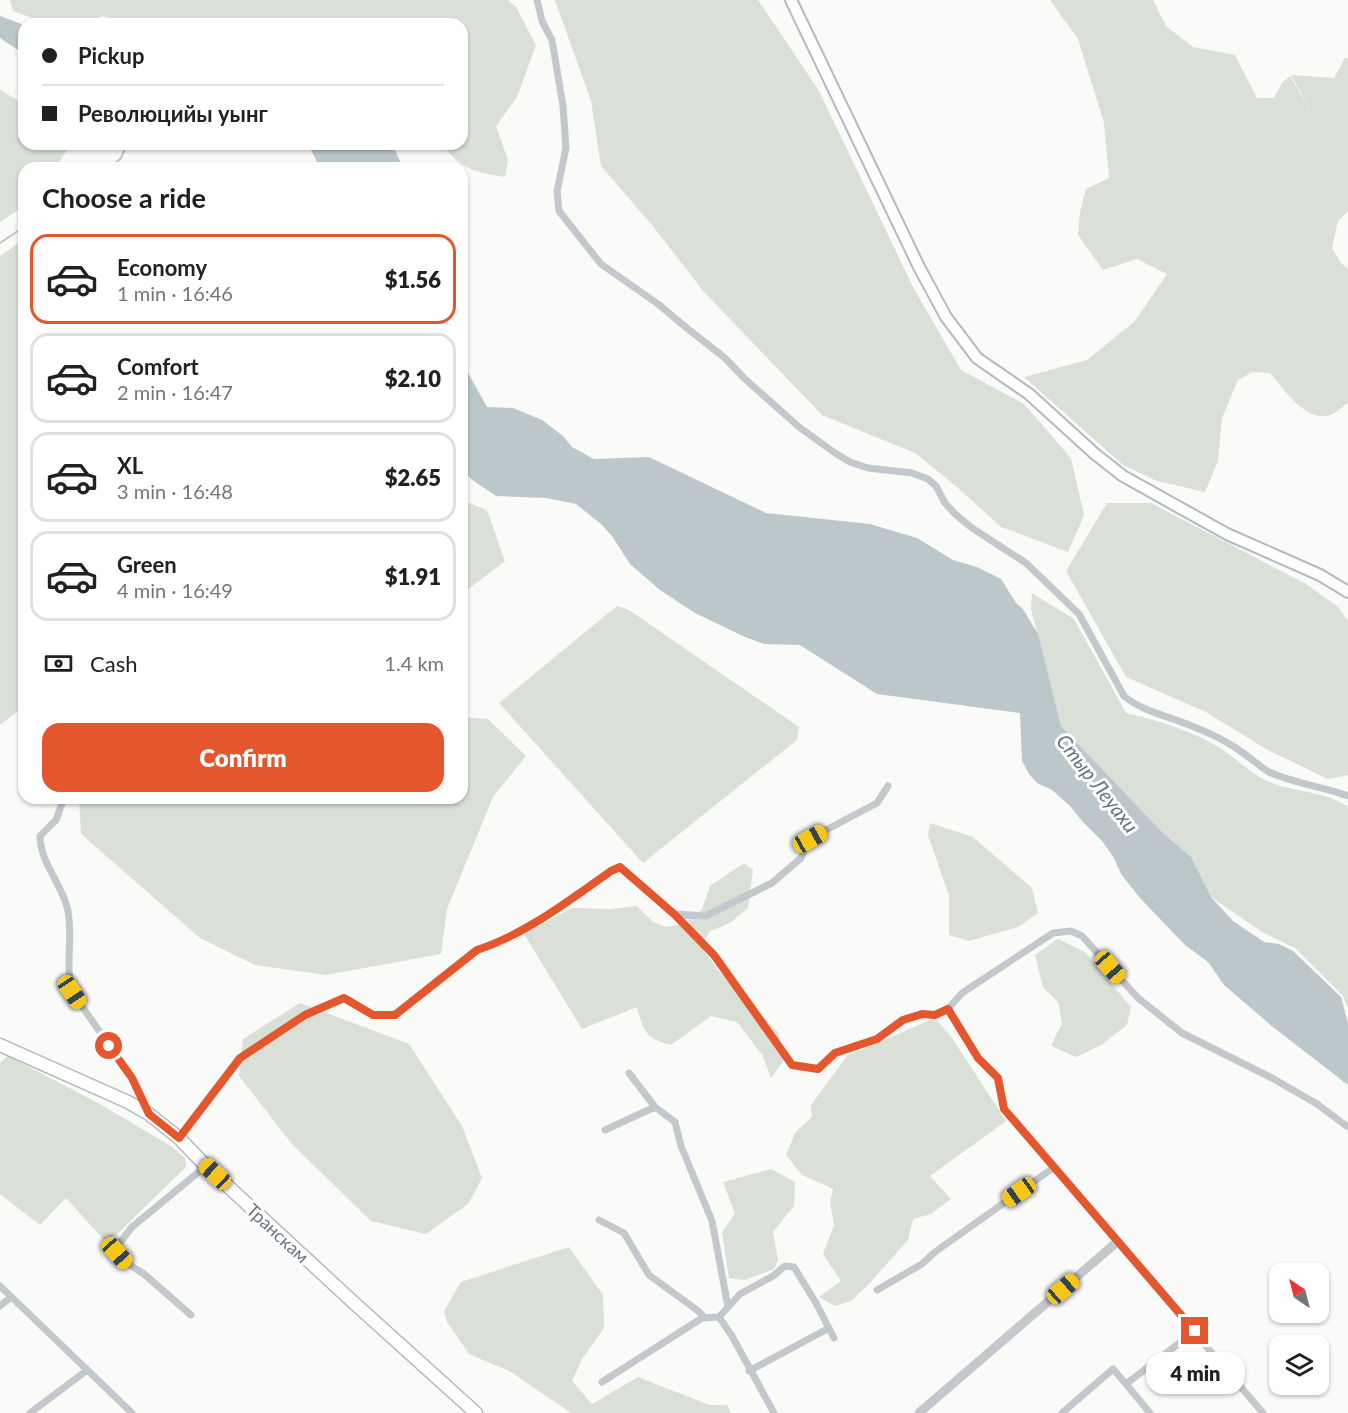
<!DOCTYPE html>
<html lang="en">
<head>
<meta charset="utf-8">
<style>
  :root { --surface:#fff; --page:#f6f6f6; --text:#202124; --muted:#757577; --line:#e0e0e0; --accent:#e4572e }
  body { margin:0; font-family:Lato,sans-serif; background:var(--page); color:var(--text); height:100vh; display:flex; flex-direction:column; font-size:22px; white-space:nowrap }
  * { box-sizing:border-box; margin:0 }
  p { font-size:20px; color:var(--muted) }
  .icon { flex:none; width:33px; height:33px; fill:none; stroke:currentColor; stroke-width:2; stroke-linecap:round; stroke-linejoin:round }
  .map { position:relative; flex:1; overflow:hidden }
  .panel { position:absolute; left:18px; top:162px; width:450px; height:642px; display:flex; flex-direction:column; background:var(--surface); border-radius:18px; box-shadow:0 2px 4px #0004 }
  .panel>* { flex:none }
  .top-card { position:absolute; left:18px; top:18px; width:450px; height:132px; border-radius:18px; box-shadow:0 2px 4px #0004; display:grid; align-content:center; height:132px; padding:0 24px; background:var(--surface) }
  .needle { width:39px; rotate:325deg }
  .tools { position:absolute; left:1269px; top:1263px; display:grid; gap:12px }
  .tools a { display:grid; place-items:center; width:60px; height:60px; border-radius:12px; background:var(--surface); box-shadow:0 2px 4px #0004; font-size:30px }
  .end { position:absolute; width:27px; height:27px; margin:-14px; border:8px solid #e4572e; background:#fff; box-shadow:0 0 0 3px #fff }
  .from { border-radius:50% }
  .bubble { position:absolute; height:42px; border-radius:18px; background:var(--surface); box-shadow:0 2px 4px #0004; font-size:20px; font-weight:800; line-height:42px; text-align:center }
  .car { position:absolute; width:18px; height:36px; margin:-18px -9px; border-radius:8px; box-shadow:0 0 4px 2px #0007; background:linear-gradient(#f5c518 24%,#345 0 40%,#f5c518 0 76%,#345 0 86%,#f5c518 0) }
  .top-card b { display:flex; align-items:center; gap:21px; height:57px; font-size:22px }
  .top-card b+b { border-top:2px solid var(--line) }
  .top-card i { width:15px; height:15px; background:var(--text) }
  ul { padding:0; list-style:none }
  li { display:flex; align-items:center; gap:18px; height:90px; margin:0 12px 9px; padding:0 12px; border:3px solid var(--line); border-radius:18px }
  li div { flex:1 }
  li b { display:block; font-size:22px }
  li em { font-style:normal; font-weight:800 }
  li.on { border-color:var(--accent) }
  li>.icon { width:54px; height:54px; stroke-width:1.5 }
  h2 { padding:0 24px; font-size:27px; line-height:72px }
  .pay { display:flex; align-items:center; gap:15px; height:66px; padding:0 24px; font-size:22px }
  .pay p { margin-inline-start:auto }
  .cta { display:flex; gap:12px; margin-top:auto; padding:12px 24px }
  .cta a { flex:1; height:69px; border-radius:18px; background:var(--accent); color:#fff; font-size:24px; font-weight:800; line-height:69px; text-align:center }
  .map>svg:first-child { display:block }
  .green { fill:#dadfd7 }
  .water { fill:#bbc7cb }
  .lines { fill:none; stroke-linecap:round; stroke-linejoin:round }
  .stream { stroke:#bbc7cb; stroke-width:2 }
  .secondary-casing { stroke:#b3babf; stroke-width:14 }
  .trunk-casing { stroke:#b4b9bd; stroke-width:15 }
  .minor { stroke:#c3c8cc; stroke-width:7 }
  .tertiary { stroke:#c3c8cc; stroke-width:9 }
  .secondary { stroke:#fff; stroke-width:10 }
  .trunk { stroke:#fff; stroke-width:12 }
  .route { stroke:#e4572e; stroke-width:8 }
  .labels { text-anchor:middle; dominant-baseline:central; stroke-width:6; stroke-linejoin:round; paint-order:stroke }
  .street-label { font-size:18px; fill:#657683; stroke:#fff }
  .water-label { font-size:20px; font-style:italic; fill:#60757c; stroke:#fff }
</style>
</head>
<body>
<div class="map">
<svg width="1348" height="1413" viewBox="0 0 1348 1413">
  <rect width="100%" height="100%" fill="#fafaf8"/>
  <path class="green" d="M10,0h498l8,7 20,38 -19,52 -21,29 12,34 -3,17c-14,-2 -33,-5 -45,-14 -8,-5 -11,-13 -21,-19h23v-120h-335l-24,-8 -25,7h-32l-33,-12z
    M555,0h203l61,91 95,198 47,81 63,34 47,54 13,57 -16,37 -67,-25 -44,-40 -42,-34 -93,-38 -118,-123 -52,-67 -51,-59 -10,-65z
    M1050,0h103l13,26 27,21 42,8 22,43h17l8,-15 8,-7 20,34 -19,-35 43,3 11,-20h3v153l-10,10 -6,27 9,15 7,6v134c-5,3 -10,8 -15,11 -25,12 -49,-25 -63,-41l-18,-1 -14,8 -16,38 -4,43 -13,31 -48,-11 -34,-16 -99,-88 63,-17 48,-39 32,-47 -30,-15 -34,11 -25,-35 2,-23 6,-23 23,-11 -5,-55 -26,-84z
    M0,90l24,14v40h47l-16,24h-31v38l-24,16z
    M24,239v467l-24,19v-469z
    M462,500l25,10 18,51 -43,33z
    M1107,503h44l155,81 32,23 10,14v154l-20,4 -62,-30 -60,-37 -80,-35 -60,-106z
    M1032,593l42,26 52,94c33,8 65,17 94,35 16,10 29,24 45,32 26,13 60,10 83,27v202l-5,-13 -48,-48 -33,-16 -51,-35 -20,-40 -28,-24 -102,-107 -30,-117z
    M617,606l12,4 170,117 -2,13 -154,123 -144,-160z
    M462,717l26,2 38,37 -33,41 -46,112 -6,45 -115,21 -71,-10 -55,-27 -119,-104 -2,-36h383z
    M930,823l43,14 59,51 6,25 -20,14 -49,14 -20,-6v-39l-21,-61z
    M744,863l9,7 -5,38 -18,15 -20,8 -9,15 17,24 60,62 6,28 -13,18 -8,-22 -26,-34 -26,-6 -40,29c-25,-6 -28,-14 -34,-38l-55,22 -58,-95 48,-26 38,1 27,-3 16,16 13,5 18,-3 18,-15 8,-23z
    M1058,939l27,13 46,55 -4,18 -26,20 -25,12 -25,-11 11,-23 -4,-21 -15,-15 -8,-32z
    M300,1003l109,41 53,82 20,52 -14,26 -42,30 -55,-13 -79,-77 -53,-68 4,-37z
    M935,1018l17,20 54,83 -76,55 21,23 -20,15 -18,5 -5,21 -41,46 -16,15 -16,5 -16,-9 22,-16 -18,-27 11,-29 -4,-22 3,-14 -31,-14 -16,-20 9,-22 17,-16 -1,-12 36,-49z
    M8,1056l90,47 73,43 14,12 1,9 -70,68 -12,5 -38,-42 -26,27 -40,-31v-131z
    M771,1169l24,13 -1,24 -21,26 5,28 -4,9 -30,11 -15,-2 -7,-46 13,-18 -12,-32z
    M569,1247l34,48 1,33 -22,31 -10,22 20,23 46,-27 71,28h18l4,8h-160l-60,-41 -42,-18 -22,-32 -3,-11 17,-29z"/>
  <path class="water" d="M0,16l24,9v29l-24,-16z
    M308,144h80l7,6 8,18h-83z
    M462,362l25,45 26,1 29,12 21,16 9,11 22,12 55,-2 117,56 104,11 47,14 36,22 24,7 24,12 15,24 7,6 15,25 23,92 102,107 28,24 20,40 22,24 31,21 15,2 14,7 48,46 7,26v62l-75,-58 -49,-42 -16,-23 -23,-17 -45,-47 -19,-24 -7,-16 -12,-17 -19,-19 -13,-16 -18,-16 -15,-7 -8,-9 -7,-13 -2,-48 -143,-19 -77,-49 -36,-1 -19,-7 -50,-24 -35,-23 -30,-26 -18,-28 -11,-12 -25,-20 -30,-6 -50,-2 -25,-17 -9,-11z"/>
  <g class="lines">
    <path class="stream" d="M110,168l11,-10 6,-14
      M0,243l24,-16"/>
    <g class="secondary-casing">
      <path id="secondary" d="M791,0l128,267 27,50 31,41 52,36 66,60 28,22 104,58 93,41 28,17"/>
    </g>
    <g class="trunk-casing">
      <path id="trunk" d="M0,1045l128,57 21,12 30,24 27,28 147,136 123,111"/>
    </g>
    <path class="minor" d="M537,0l5,21 10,19 11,66 3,42 -9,43 2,20 42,53 57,40 30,25 37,29 19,20 55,49 36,26 15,9 18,6 44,5 16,6 8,7 9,17 10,11 17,14 54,35 53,51 45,82c18,16 52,22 75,33 15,6 31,14 44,24 9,6 17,14 26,19 26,12 53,14 79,24
      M64,798l-8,22 -16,16c0,27 23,49 28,75 5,27 -3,54 4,81l60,86 16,34
      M674,914l40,41 78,110 26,4 17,-16 42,-14 25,-19 20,-6 13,1 13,-6
      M629,1073l26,34 20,15 6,24 31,75 16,86
      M605,1130l50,-23
      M179,1138l61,-80 65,-43 39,-17 29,17h22l82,-65c49,-16 93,-50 134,-79l9,-4 54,47 32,2 66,-33 29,-25 8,-19 68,-36 11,-17
      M599,1220l25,13 25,42 48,35 8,8
      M0,1286l132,127
      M877,1290l45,-26 13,-12 118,-84
      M0,1306l11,-9
      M191,1315l-47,-41 -19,-12 -8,-9 1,-8 14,-18 74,-61
      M749,1371l80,-43
      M602,1382l100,-64 17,-1
      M1126,1384l24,29
      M30,1413l56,-42
      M774,1413l-42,-77 -13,-19 21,-23 33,-18 12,-10 9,1 22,36 18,35
      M1062,1413l51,-44 13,15 69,-53
      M1263,1413l-259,-304 -7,-31 -19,-20 -30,-49 14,-16 91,-60 18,-2 11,5 56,62 44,35 90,45 45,26 31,23"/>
    <path class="tertiary" d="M919,1413l198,-171"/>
    <use href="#secondary" class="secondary"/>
    <use href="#trunk" class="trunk"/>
  </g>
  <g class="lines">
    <path class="route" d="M109,1046l23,32 17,36 30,24 61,-80 65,-43 39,-17 29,17h22l82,-65c49,-16 93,-50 134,-79l9,-4 54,47 40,41 78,110 26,4 17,-16 42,-14 26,-19 19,-6 13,1 13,-6 30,49 20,20 6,31 191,222"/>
  </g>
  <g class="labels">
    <g class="street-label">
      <text transform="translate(278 1233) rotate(43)">Транскам</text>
    </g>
    <g class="water-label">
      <text transform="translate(1098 783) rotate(52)">Стыр Леуахи</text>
    </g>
  </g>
</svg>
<div class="tools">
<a><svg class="needle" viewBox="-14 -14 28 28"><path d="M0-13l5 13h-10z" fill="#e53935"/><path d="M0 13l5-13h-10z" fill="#757577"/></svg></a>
<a><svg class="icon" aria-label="layers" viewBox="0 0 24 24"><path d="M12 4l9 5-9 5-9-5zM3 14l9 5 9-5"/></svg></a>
</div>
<i class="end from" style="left:109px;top:1046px"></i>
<i class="end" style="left:1195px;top:1331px"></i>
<div class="bubble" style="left:1146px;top:1352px;width:99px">4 min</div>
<i class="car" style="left:810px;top:839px;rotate:61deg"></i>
<i class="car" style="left:1110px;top:967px;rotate:139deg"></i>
<i class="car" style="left:72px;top:992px;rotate:146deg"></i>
<i class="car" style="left:215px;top:1174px;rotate:313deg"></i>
<i class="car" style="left:1019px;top:1192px;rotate:235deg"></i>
<i class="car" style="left:117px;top:1253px;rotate:138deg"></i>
<i class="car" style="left:1063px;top:1289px;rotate:49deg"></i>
<div class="top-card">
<b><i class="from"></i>Pickup</b>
<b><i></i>Революцийы уынг</b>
</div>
<section class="panel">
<h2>Choose a ride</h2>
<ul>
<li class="on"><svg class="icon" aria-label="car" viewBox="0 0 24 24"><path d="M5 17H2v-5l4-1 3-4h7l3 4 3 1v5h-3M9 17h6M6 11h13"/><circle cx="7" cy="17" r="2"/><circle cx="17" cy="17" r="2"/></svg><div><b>Economy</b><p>1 min · 16:46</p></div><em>$1.56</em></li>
<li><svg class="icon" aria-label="car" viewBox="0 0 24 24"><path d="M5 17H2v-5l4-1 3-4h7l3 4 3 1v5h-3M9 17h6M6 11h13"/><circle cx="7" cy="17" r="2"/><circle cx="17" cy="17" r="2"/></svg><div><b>Comfort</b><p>2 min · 16:47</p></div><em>$2.10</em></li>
<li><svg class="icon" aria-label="car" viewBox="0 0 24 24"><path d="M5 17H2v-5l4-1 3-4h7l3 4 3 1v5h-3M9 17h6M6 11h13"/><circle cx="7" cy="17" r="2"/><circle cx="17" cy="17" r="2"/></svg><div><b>XL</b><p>3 min · 16:48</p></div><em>$2.65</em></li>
<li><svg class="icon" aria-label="car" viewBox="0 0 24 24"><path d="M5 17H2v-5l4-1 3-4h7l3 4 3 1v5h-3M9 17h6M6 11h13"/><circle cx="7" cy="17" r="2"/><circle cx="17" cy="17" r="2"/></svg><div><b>Green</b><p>4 min · 16:49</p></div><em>$1.91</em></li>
</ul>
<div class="pay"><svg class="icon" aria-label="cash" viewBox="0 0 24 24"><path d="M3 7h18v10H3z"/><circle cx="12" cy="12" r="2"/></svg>Cash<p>1.4 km</p></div>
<div class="cta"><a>Confirm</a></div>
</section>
</div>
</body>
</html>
